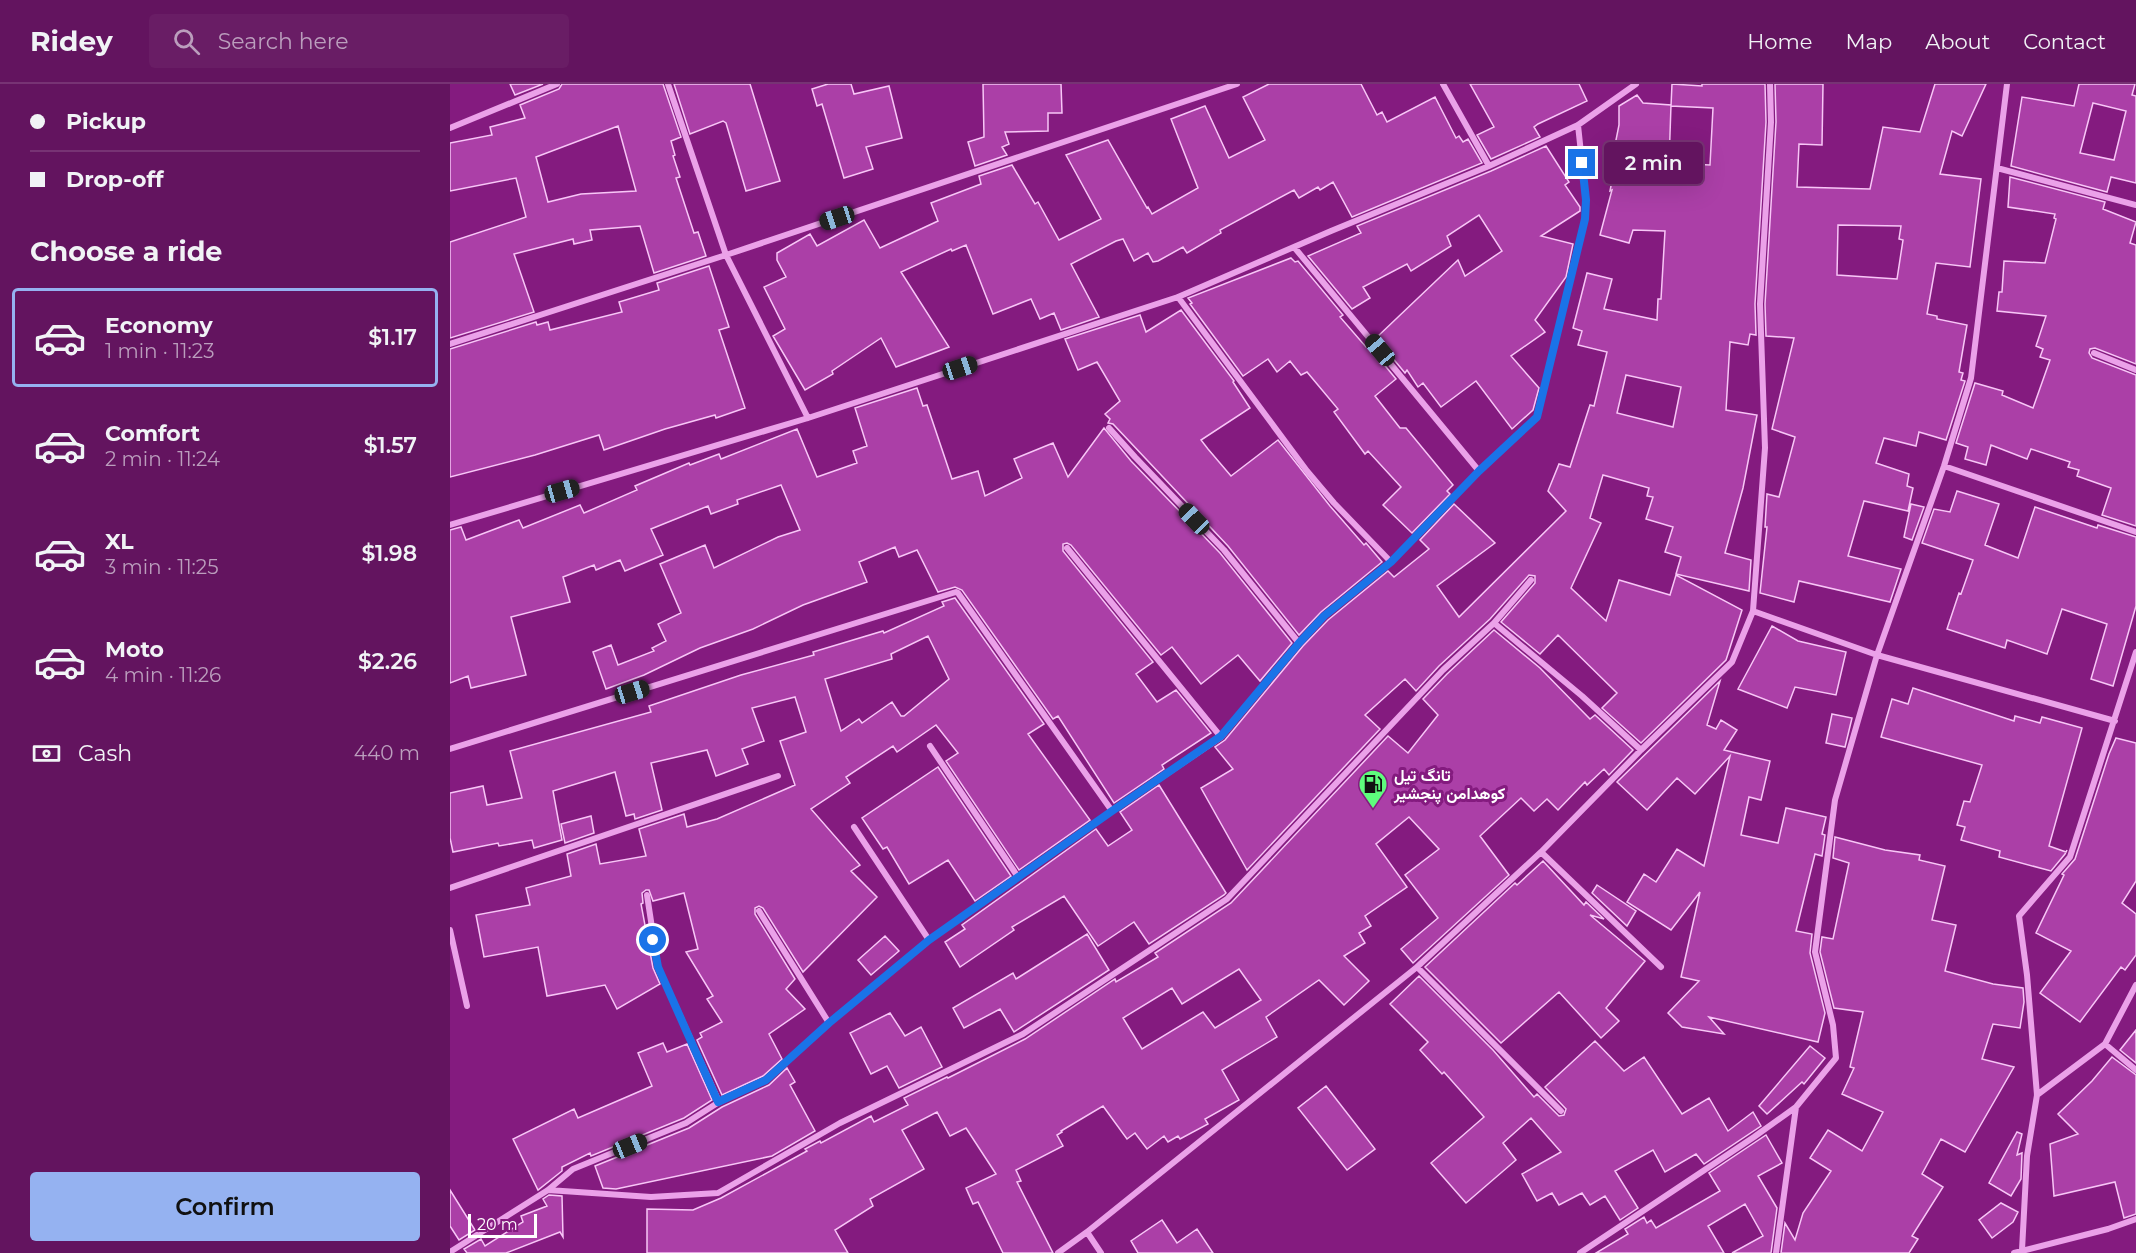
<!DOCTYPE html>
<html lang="en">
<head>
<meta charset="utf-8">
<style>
  :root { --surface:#63145f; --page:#691d65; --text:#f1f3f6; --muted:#bb9ebd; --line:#773374; --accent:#95b2f1 }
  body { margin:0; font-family:Montserrat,Vazirmatn,sans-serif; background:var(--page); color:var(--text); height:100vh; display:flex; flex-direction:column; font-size:22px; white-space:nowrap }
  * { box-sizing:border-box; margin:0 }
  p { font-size:20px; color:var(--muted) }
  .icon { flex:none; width:33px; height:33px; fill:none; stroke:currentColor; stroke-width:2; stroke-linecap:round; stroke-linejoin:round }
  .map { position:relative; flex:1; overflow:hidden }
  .panel { display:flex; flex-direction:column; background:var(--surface); width:450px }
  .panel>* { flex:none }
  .guide { display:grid; align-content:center; height:132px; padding:0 30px; background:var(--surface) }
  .scale { position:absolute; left:18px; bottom:15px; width:69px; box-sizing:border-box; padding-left:6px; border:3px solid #fff; border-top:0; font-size:16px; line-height:21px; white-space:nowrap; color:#fff; -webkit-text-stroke:4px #841b7f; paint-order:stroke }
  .end { position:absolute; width:27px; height:27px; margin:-14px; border:8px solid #1a73e8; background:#fff; box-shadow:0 0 0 3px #fff }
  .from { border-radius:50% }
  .bubble { position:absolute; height:42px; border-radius:6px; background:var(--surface); box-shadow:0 6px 24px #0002,0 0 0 2px var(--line); font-size:20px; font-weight:600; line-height:42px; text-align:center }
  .car { position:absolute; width:18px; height:36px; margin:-18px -9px; border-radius:8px; box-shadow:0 0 4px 2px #0007; background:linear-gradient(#222 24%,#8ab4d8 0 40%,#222 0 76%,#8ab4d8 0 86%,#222 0) }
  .guide b { display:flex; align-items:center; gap:21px; height:57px; font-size:22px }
  .guide b+b { border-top:2px solid var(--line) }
  .guide i { width:15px; height:15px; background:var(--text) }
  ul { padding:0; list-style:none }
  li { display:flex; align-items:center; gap:18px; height:99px; margin:0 12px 9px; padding:0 18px; border:3px solid transparent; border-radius:6px }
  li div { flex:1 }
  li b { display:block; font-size:22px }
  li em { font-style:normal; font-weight:600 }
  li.selected { border-color:var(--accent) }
  li>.icon { width:54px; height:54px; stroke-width:1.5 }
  h2 { padding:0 30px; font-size:27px; line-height:72px }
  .pay { display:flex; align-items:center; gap:15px; height:66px; padding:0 30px; font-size:22px }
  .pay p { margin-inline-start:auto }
  .cta { display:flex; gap:12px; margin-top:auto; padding:12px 30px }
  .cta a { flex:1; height:69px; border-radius:6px; background:var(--accent); color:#111; font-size:24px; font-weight:600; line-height:69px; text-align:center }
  header { display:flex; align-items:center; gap:36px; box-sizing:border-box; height:84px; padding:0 30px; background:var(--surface); border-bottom:2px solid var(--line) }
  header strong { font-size:28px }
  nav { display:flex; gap:33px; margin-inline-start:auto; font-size:21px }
  .search { width:420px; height:54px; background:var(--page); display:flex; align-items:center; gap:15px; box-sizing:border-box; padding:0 21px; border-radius:6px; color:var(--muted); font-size:22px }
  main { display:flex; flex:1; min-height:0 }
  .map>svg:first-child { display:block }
  .building { fill:#ab3fa7; stroke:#f8c6f7; stroke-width:1.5; fill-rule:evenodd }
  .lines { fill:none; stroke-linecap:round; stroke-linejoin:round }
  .street { stroke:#eba1e9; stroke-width:6 }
  .route { stroke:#1a73e8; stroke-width:8 }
  .labels { text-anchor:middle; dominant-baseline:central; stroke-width:6; stroke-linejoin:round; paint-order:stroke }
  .poi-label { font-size:16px; font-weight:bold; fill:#fff; stroke:#841b7f; text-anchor:start }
</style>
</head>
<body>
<header>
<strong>Ridey</strong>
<div class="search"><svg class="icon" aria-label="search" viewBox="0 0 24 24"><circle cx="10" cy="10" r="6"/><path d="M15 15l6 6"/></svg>Search here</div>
<nav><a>Home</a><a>Map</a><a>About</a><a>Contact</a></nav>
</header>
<main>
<section class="panel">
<div class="guide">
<b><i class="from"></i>Pickup</b>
<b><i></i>Drop-off</b>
</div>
<h2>Choose a ride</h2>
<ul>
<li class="selected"><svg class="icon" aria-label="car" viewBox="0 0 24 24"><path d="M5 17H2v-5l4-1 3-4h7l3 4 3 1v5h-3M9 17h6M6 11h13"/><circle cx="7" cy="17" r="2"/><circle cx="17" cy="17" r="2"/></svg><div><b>Economy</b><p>1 min · 11:23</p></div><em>$1.17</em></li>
<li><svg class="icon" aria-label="car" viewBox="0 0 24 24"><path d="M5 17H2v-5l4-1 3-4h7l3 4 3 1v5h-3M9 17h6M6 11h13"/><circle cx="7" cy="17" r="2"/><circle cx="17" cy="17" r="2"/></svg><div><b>Comfort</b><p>2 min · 11:24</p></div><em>$1.57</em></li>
<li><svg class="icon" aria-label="car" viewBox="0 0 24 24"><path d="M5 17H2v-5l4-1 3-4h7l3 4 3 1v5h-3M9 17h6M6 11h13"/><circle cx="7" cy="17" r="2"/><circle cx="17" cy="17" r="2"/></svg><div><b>XL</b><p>3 min · 11:25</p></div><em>$1.98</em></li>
<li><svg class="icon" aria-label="car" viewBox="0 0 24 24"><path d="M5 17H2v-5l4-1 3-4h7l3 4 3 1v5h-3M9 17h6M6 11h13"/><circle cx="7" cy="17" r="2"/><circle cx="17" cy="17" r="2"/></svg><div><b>Moto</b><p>4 min · 11:26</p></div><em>$2.26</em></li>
</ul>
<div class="pay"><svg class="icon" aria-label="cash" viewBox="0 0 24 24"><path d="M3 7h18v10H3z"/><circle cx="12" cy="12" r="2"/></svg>Cash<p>440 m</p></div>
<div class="cta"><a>Confirm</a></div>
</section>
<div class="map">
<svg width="1686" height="1169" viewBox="0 0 1686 1169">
  <rect width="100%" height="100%" fill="#841b7f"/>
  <path class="building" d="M60,0h33l-28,11z
    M112,0h101l18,53 -10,4 4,14 -2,1 7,21 -4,1 18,55 4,-1 8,24 -52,17 -14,-47 -50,4 2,10 -18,4 -1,-5 -59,15 20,58 -84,26v-96l76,-25 -10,-39 -66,13v-48l42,-8 -2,-8 35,-9 -5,-13 39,-16zM168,42l18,65 -55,3 -33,8 -12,-45z
    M224,0h76l30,97 -34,10 -20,-68 -3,-2 -33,13z
    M378,0h23l3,10 35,-8 13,52 -36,9 7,22 -29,9 -22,-74 -5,2 -5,-17z
    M533,0h78l1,29h-14v18l-43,1 4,12 -7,3 5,8 -32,11 -7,-24 16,-5z
    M819,0h92l16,31 5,-3 5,10 48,-25 21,41 3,-2 4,6 5,-3 14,24 -130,54 -19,-35 -13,8 -2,-3 -19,11 -5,-8 -74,40 1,3 -34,20 -4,-6 -25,14 -5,1 -5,-9 -14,8 -11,-22 -7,2 -45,23 28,53 -38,13 -7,-17 -14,6 -9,-20 -38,15 -27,-69 -14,6 -1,-2 -50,23 48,75 -53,20 -15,-29 -49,33 1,3 -28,16 -32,-54 12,-7 -21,-42 22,-10 -9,-17v-7l33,-19 7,12 47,-26 16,28 58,-27 -7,-18 50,-19 -2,-8 33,-11 23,39 3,-2 21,38 42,-21 -35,-64 42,-15 39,68 1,-1 4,7 46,-26 -27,-69 34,-13 24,52 36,-18 -22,-43z
    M1020,0h109l8,17 -49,23 -4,3 6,10 -49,22 -14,-24 17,-8z
    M1222,0l30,2v-2h63l1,38 -11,182 1,31 -6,-1 -2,11 -18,-3 -4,68 31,5 -14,73 -18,65 26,7 -2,31 -73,-17 5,-17 -16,-5 8,-25 -27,-8 7,-22 -6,-1 2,-8 -46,-13 -13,43 11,5 -30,65 35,33 13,-41 51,15 6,-20 66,35 -16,50 -85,83 -39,-35 15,-15 -59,-58 -18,19 -39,-32 34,-39v-7l-6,-1 -39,44 -51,47 -23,25 -11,-12 -40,36 15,14 -133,141 -46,-82 32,-19 -18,-22 10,-7 78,-94 25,-26 60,-49 6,6 35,-28 -9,-9 34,-36 41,39 -58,43 22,31 107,-106 -18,-20 11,-27 11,3 20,-62 4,1 13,-54 -29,-7 4,-14 -9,-3 14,-55 25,6 -8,30 53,11 1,-21h3l4,-68 -32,-1 -4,13 -29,-8 12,-45 -2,1 8,-41h-4l5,-25v-19l18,-11 6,8 28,2 -2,58 41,2 3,-57 -42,-2zM1176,291l55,12 -8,40 -56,-14z
    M1325,0h48l-1,61 -23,-1 -2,43 73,2 13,-62 37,5 15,-48h51l-24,52 -10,-5 -12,43 41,5 -11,88 -34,-4 -9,51 10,2v3l30,6 -8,47 4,1 -2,7 4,1 -19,59 -27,-8 -3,14 -32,-8 -8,25 33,11 -2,12 6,2 -5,23 -44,-10 -16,55 53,13 -11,33 -91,-21 -5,21 -34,-9 7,-66h-2l2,-33 12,3 16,-60 -23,-8 22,-91 -28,-2 -1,-32 11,-182zM1388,141l63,1 -2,13 4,1 -6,39 -60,-4z
    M1629,0h56l-3,11 4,1v87l-25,-6 -4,15 -96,-26 11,-69 52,9zM1643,19l33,8 -12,49 -34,-7z
    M1096,62l23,36 -4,3 15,22v4l-39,25 32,8 -7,33 -31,43 10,12 -34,24 28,32 -6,22 -21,19 -36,-48 -35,26 -18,-24 -5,4 -11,-17 -2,3 -29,-35 82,-78 7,16 37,-25 -23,-36 -32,21 4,10 -40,25 -4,-7 -44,23 7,11 -18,11 -44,-53 53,-23 -4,-7 134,-55z
    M1560,93l95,25 -2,7 33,13 -6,21 6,2v119l-41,-16 -5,1 -1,4 3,5 44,17v151l-34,-11 9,-27 -34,-12 2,-6 -11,-3 2,-5 -39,-13 -4,10 -36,-14 -5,20 -21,-6 3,-12 -12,-4 19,-60 28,8 -1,4 31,13 17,-48 -10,-3 3,-8 -7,-3 10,-30 -49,-5 2,-19h3l2,-31 41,2 11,-44 -2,-1 1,-4 -47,-7z
    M841,174l4,4 3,-1 45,54 -3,2 26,30 2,-2 28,34 -21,17 25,32h6l47,57 -6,6 3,3 -38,39 -29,-28 18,-18 -33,-36 -3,3 -31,-42 4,-3 -31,-37 -6,3 -11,-14 -13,11 -9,-13 -25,17 -53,-72 2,-1 -4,-5z
    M259,182l20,61 -10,3 26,78 -29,10 -1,-3 -50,14 -61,21 -5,-15 -64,20 -85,22v-128l86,-27 1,3 11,-3 2,8 72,-18 -3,-10 40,-12 -2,-7z
    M731,226l53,71 -1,1 17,26 -49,32 7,9 23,27 47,-36 52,66 34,39 2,-2 16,19 -61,50 -22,23 -71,-89 -115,-122 -5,-1 2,-4 -5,-5 15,-13 -23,-39 -19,8 -13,-31 75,-24 6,17z
    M467,304l6,18 4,-1 25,74 26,-8 7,25 37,-18 -8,-19 39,-16 15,34 36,-49 27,33 89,92 72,90 -32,38 -22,-26 -37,29 -29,-37 -11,8 -90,-110 -4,-2 -4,1v7l90,111 -17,12 21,28 19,-12 35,43 -49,32 2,4 -50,34 -56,-87 -5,3 -91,-129 -7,-3 -17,5 -21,-42 -18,7 -4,-10 -36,15 8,20 -64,23 -50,24 -53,19 -56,27 -38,14 -13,-37 18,-7 7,20 36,-14 -2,-3 14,-7 -8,-17 23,-11 -21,-49 45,-19 9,23 64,-31 22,-7 -19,-45 -44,15 1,4 -27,10 -3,-8 -57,23 12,26 -38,16 -5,-11 -24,10 -2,-5 -31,12 7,25 -59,15 15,58 -55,13 -3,-12 -18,7v-153l11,-3 5,13 53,-20 4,8 57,-23 4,8 53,-23 -2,-4 54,-23 1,2 29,-11 2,5 76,-30 20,48 40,-14 -4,-12 14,-5 -12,-38z
    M1507,407l42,13 -14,41 33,13 17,-51 62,21 1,-3 38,12v69l-23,80 -22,-7 16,-55 -45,-15 -15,45 -40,-14 -2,8 -58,-19 12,-36 2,1 12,-34 -51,-17 12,-34 16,3z
    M1461,420l13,3 -12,33 -8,-3z
    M505,514l89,126 -16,10 62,86 -71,50 -73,-109 12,-8 -22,-28 -39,27 -4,-6 -47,31 4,6 -39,26 49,56 -9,6 26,26 -74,75 -40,-64 -4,-2 -4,2v6l40,65 -9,10 19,20 -36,25 13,25 -19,17 -41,19 -25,-55 5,-3 -2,-4 22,-11 -15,-23 6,-3 -27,-44 12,-3 -14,-56 -31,8 -4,-11h-3l-4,3 1,10 -2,1 12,64 7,16 -43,25 -12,-24 -58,11 -9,-49 -54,10 -8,-42 54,-10 -4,-17 45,-12 -4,-22 29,-10 4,20 46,-8 -7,-27 45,-15 3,13 30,-8 78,-34 -15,-44 26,-9 -11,-35 -43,11 12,33 -22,8 6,15 -32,12 -9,-26 -56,13 11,47 -27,9 -1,-5 -8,2 -11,-44 -62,19 9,49 -28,8 -2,-8 -33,6 -1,-3 -45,9 -3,-14v-45l33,-7 4,19 35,-7 -12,-47 141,-39 -2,-6 92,-31 73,-20 -1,-3 70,-21 1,2 60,-27 -2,-4zM478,552l21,43 -45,37h-3l-9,-14 -30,21 -3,-4 -18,12 -16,-52 67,-20 -1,-5z
    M1322,542l26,15 48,11 -10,43 -41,-8 -8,21 -49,-19z
    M1044,546l46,38 50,51 5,-4 38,35 -24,25 -5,-6 -17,16 -2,-3 -27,28 -11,-11 -13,12 -13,-13 -41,38 29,39 -96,88 -12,-14 37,-31 -33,-43 34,-26 -30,-32 -33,27 31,43 -42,29 6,10 -12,7 6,10 -21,13 25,25 -25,24 -25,-25 -53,37 11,20 -55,33 17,30 -34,19 3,5 -28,15 -2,-3 -10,6 -4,-6 -17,13 -12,-16 -8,6 -24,-33 -42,25 1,1 -5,3 6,11 -47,24 5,11 -4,1 36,71h-50l-25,-51 -5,2 -7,-16 30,-14 -30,-46 -16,8 -13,-24 -35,18 22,39 -54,30 3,7 -38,24 13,23h-201v-44l46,1 28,-12 86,-47 -2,-2 15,-8 1,2 50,-27 3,6 34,-17 -4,-7 43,-21 1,1 77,-39 90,-60 1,3 42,-25 -3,-4 76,-50 157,-167 20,17 30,-38 -15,-16 24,-25zM789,885l22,31 -46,28 -12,-16 -61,37 -19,-31 49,-30 10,16z
    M1270,597l-13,44 9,4 5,-9 16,10 -13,20 46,11 -9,39 -12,-3 -8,38 37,8 8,-35 40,9 -4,17 3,1 -3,21 -7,-2 -19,77 16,3 -2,19 15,60 -7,29 -109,-25 15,17 -42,-7 -14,-14 31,-32 -18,-4 19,-85 -29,38 -44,-28 17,-28 12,8 21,-33 27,17 26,-110 -35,38 -18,-16 -30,32 -30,-28z
    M1463,604l101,33 1,-5 25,7 2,-6 40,11 -33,118 17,6 1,-2 -2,4 -14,17 -52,-14 1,-6 -39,-11 4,-13 -8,-2 7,-24 6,1 12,-37 -101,-28 11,-38 16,5z
    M1382,630l20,4 -7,29 -19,-4z
    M1666,654l20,5v138l-14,22 14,11v41l-11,15 -4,-3 -41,55 -40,-29 31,-42 -35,-18 28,-58 -2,-1 13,-15 34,-105z
    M488,683l73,109 -36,25 -27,-41 -39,24 -22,-37 -4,2 -21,-31z
    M709,701l67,108 -2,2 -75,49 -15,-22 -36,24 -34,-50 -52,31 2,3 -54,37 -15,-25 20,-13 -3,-4 134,-96 12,17 24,-16 -12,-18z
    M141,732l3,17 -29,10 -4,-19z
    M1385,753l50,13 35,5 -1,5 26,6 -13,54 24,5 -11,46 48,13 30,4 1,14 -4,26 -27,-4 -11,35 32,8 -49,85 -24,-13 -19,35 21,13 -31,49 6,3 -9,14h-128l4,-30 10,17 8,-27 28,-42 -21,-13 18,-28 34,21 21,-39 -41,-18 12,-26 -4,-1 13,-55 -29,-4 -14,-56 2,-15 11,2 16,-76 -16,-5z
    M1093,777l41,44 2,-3 18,17 -14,-4 55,46 -39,47 13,13 -18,17 -42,-46 -58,51 -76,-76 90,-84 2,2z
    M1147,801l39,26 -9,15 -35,-33z
    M637,850l22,36 -95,62 -14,-23 -36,19 -11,-20 60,-35 3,6z
    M435,852l14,15 -28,24 -13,-15z
    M969,892l74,74 41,47 3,-3 22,22 5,-1 2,-6 -21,-22 50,-46 29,30 20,-14 38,57 27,-16 19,33 25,-19 8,14 -57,38 -8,-10 -31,18 -12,-22 -38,21 23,37 -18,12 -15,-24 -15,9 -8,-12 -23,12 -7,-12 -15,8 -15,-27 39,-22 -30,-34 -28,25 13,17 -50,43 -35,-40 53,-46 -40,-45 -2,2 -22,-24 8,-8 -38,-38z
    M440,929l15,23 16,-9 21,40 -43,21 -12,-22 -16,8 -21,-41z
    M1686,946v33l-16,-13z
    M213,959l4,9 20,-8 25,56 -28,18 -93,38 -1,-3 -28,14v4l-24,19 -25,-51 61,-30 4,9 74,-32 -14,-33z
    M1360,962l15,12 -21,26 -2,-2 -35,32 -8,-8z
    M1662,973l24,18v139l-12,4 -9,-36 -61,14 -4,-52 28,-10 -20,-20 34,-33z
    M337,984l8,14 -5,3 25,46 -43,25 -156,33 -13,-1 -8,-22 94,-38 33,-21 47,-22z
    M876,1002l49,63 -28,21 -49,-62z
    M1567,1048l5,2 -5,21 5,-2 -1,26 -10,17 -22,-13z
    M1316,1051l16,28 -24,13 19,32 -6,45h-39l31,-17 -18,-32 -37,22 16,27h-128l32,-19 -3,-5 19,-12 3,6 4,-3 5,8 64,-37 -11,-18z
    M0,1106l25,40 -16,10 -9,-14z
    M99,1111l13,1 1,41 -3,-5 -54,21h-39l-3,-4 17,-10 4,7 38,-24 -2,-6 26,-10 -4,-7z
    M1551,1119l17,9 -5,10 -21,16 -13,-18z
    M712,1136l15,23 20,-14 16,24h-75l-7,-12z"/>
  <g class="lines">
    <path class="street" d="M218,0l58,171 82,163
      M993,0l46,82
      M0,44l107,-44
      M1547,84l139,37
      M844,163l185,224
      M728,213l129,174 27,32 57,59
      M0,260l276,-89 511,-171
      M1644,269l42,17
      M659,344l26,29 89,93 75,93
      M1494,382l192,66
      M0,441l358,-107 370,-121 153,-66 158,-65 89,-41 58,-41
      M617,464l154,189
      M1303,527l124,44 238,66
      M1044,539l88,73 59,54
      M480,662l88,131
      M0,665l506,-157 2,1 154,218
      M404,743l75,113
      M1091,768l120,115
      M0,804l328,-112
      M197,811l11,72 61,135
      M309,827l70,112
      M0,846l17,76
      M967,883l144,144
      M1655,960l31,26
      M1587,1011l68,-51 31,-59
      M98,1106l103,7 67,-4 122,-70 183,-89 204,-135 216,-229 51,-47 37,-43
      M637,1148l14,21
      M1572,1166l5,-94 10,-61 -10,-120 -8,-59 51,-59 66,-205
      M0,1168l98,-62 25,-21 113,-46 33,-21 47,-22 63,-57 100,-83 183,-129 109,-74 78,-94 25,-27 67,-54 88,-91 58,-54 48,-198 1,-19 -8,-75
      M608,1169l29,-21 330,-265 124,-115 100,-102 91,-88 21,-51 12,-163 -5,-144 11,-182 -1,-38
      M1130,1169l174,-116 42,-30 40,-49 -3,-33 -18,-73 20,-152 42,-145 67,-189 27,-88 36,-294
      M1326,1169l20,-146
      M1564,1169l94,-24 28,-10"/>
  </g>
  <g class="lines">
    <path class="route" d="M203,856l5,27 60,135 48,-22 63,-57 100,-83 183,-129 109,-75 78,-93 25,-27 67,-54 88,-91 58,-54 48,-198 1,-19 -4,-37"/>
  </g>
  <defs>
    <g id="fuel-pin" transform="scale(1.5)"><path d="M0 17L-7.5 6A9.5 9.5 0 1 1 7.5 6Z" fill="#5efc7d" stroke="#841b7f"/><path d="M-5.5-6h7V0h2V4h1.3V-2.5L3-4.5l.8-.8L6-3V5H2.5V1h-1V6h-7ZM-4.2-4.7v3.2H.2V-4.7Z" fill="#111"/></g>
  </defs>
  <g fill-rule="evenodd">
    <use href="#fuel-pin" x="923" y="700"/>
  </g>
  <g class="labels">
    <g class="poi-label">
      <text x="944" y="691">تانگ تیل<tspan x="944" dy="18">کوهدامن پنجشیر</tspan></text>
    </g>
  </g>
</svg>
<div class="scale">20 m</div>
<i class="end from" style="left:203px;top:856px"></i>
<i class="end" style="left:1132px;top:79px"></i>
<div class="bubble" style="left:1154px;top:58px;width:99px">2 min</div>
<i class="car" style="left:387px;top:134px;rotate:252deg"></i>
<i class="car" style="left:930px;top:266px;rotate:320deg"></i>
<i class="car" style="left:510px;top:284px;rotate:72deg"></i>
<i class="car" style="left:112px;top:407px;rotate:74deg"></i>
<i class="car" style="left:744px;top:435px;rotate:316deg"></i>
<i class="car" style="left:182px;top:608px;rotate:73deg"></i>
<i class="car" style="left:180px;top:1062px;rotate:68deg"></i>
</div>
</main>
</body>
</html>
